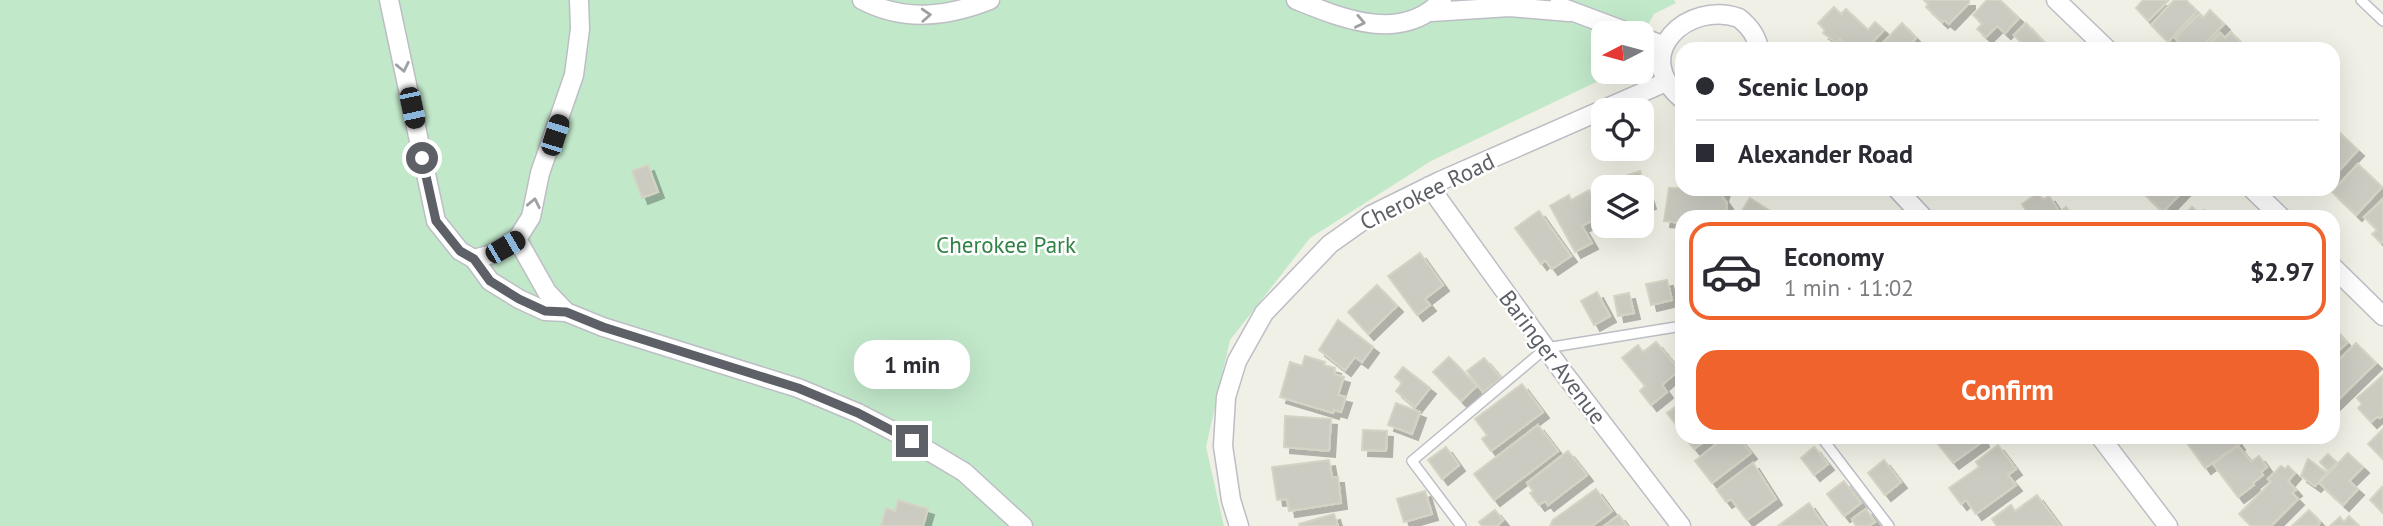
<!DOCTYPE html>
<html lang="en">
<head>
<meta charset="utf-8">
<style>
  :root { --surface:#fff; --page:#f7f7f7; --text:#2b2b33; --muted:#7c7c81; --line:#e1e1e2; --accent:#f0632c }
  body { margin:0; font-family:"PT Sans",sans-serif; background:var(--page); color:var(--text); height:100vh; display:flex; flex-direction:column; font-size:26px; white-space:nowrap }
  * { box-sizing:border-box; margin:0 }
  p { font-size:23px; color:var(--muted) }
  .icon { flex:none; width:38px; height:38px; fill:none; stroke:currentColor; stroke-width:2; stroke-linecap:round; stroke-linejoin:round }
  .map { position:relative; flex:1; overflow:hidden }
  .side { position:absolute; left:1675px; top:210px; width:665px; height:234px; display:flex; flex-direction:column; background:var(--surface); border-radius:21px; box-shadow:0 7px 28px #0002 }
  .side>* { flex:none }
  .hud { position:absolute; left:1675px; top:42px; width:665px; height:154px; border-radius:21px; box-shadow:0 7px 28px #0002; display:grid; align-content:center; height:154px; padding:0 21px; background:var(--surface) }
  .needle { width:46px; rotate:264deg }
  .controls { position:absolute; left:1591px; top:21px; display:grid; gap:14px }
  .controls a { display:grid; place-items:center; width:63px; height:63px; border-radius:14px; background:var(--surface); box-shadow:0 7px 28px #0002; font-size:35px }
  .end { position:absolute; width:32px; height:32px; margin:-16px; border:9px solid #5d6067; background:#fff; box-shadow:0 0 0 4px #fff }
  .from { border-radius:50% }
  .bubble { position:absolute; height:49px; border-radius:21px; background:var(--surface); box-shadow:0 7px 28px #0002; font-size:23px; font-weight:600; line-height:49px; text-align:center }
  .car { position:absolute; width:21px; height:42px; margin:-21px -10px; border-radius:9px; box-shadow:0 0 5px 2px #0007; background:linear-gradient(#222 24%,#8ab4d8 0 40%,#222 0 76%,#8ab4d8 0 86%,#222 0) }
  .hud b { display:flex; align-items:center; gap:24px; height:66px; font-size:26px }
  .hud b+b { border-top:2px solid var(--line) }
  .hud i { width:18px; height:18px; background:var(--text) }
  ul { padding:12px 0 0; list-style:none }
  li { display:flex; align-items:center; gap:21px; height:98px; margin:0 14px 10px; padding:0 7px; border:4px solid transparent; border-radius:21px }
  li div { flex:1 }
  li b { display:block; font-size:26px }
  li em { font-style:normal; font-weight:600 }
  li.on { border-color:var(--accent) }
  li>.icon { width:63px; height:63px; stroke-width:1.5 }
  .cta { display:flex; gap:14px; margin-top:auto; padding:14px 21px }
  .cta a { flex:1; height:80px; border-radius:21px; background:var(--accent); color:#fff; font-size:28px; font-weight:600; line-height:80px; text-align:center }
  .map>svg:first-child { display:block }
  .green { fill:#c2e8ca }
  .building { fill:#cbcbc2; stroke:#d5d4c4; stroke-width:2; filter:url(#shadow) }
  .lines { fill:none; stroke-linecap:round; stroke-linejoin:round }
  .service-casing { stroke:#bdbec5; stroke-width:12 }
  .minor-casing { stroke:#bdbec5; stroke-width:21 }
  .service { stroke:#fff; stroke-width:9 }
  .minor { stroke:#fff; stroke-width:18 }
  .oneway { stroke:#9ea0a4 }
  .route { stroke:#5d6067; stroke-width:9 }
  .labels { text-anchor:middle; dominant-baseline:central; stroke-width:5; stroke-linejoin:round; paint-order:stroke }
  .street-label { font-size:23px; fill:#5d6067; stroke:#fff }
  .park-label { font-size:23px; fill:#308245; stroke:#fff }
</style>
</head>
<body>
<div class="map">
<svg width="2383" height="526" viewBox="0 0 2383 526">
  <defs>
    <filter id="shadow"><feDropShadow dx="6" dy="6" stdDeviation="0" flood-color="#0004"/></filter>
  </defs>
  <rect width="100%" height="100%" fill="#f0f0e6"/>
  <path class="green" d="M0,0h1674l2,3 -22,11 -12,22v-3h-39v39h14l-186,89 -121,77 -80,102 -24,107 18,79h-1224z"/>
  <path class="building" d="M1924,0h45v3l-20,21 -5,-4 -2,2 -16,-15 2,-3z
    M1987,0h13l19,18 -14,15 -8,-7 -11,11 -9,-8 5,-5 -9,-9z
    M2143,0h26l-21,21 -12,-13z
    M2174,0h12l11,11 -29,31 -17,-17z
    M1834,7l7,7 5,-5 22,21 7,-8 9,8 -18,19h-23l3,-4 -6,-6 -4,4 -10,-8 -3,-2 2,-3 -7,-7z
    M2210,10l14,14 -24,25h-24l5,-5 -6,-6 24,-24 4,4z
    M1902,23l14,15 -10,11h-29z
    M2026,23l24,26h-36l7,-6 -7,-8z
    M2231,32l11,12 -5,5h-33l16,-16 5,5z
    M2336,129l22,21 -25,27v-44z
    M2358,164l24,23 -26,28 -24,-23z
    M648,165l10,27 -16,6 -10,-27z
    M1640,171l10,32 -8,3v-19h-39l-1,-3z
    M1669,188l55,1 -2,7 5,7 -1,9 -10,5h-34v6l-18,-2z
    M2149,189h36l-22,23 -19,-18z
    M1589,190l13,25 -20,11 10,17 -17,9 -25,-46 19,-11 2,5z
    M2038,193l5,7 6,-4 11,16 6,-5 7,10h-43l-8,-13z
    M1750,198l28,18 -1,1h-39z
    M2383,199v42l-2,2 -9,-9 5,-4 -13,-13z
    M2192,207l8,7 4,-4 10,7h-32z
    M1539,211l32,45 -19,13 -7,-9 -4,4 -26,-36z
    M1420,253l23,32 -18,14 5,6 -13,10 -29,-39z
    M1667,280l5,20 -21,5 -5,-21z
    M1377,285l20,21 -29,28 -20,-22z
    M1597,292l13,24 -16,9 -13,-24z
    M1629,293l5,20 -16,3 -4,-20z
    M1338,320l35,27 -11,15 -7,-5 -10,13 -26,-20z
    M2333,327l14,16 -14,13z
    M1656,342l23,28 -17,15 5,7 -16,13 -11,-14 5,-5 -23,-28 16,-13 5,7z
    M2356,343l20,20 -42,41 -1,-38z
    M1305,356l20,6 -1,3 11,3 -1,6 10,3 -6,18 8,2 -5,15 -7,-2 -1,3 -53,-16 10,-35 12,4z
    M1449,357l28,29 -16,15 -28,-29z
    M1484,358l17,20 -18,14 -16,-21z
    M1403,367l27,21 -15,19 -19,-16 6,-8 -7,-6z
    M2383,375v41l-3,2 -2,-2 -7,6 -13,-14 4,-4 -5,-6z
    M1522,384l21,28 -52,39 -9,-12 5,-4 -12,-16z
    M1682,402v31l-15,-20z
    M1396,403l24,9 -8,22 -24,-9z
    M1285,416l46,3 -2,32 -45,-4z
    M1538,425l20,26 -64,49 -20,-26z
    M2383,429v30l-15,-15z
    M1363,430l24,1 -1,20 -24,-1z
    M1685,438h24l-15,11z
    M1724,438h15l12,15 -39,30 -17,-22z
    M1933,438h49l1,3 -30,22z
    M2193,438h42l4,6 -34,24 -18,-25z
    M1998,445l18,24 -8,6 8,10 -40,29 -10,-14 -5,4 -12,-16 30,-21 -3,-5z
    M2238,446l13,16 8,-6 8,11 -6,5 2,3 -10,8 1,2 -16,12 -25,-33z
    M1446,447l13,18 -17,14 -14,-19z
    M1814,447l14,17 -14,11 -13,-17z
    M1568,451l19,24 -39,30 -3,-4 -6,4 -9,-12 3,-2 -6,-8z
    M2348,453l15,14 -14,14 9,8 -15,16 -24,-22z
    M2328,454l9,9 -9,8 -8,-9z
    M2308,459l19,14 -12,13 -14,-10z
    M1329,460l3,17h6l3,26 -52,8 -2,-12 -10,1 -5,-33z
    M1884,460l17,22 -16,13 -17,-22z
    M1753,463l23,36 -29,21 -16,-21 -5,3 -9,-12z
    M2281,466l4,3 3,-3 7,7 -7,8 8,9 -4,3 6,6 -27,27h-20l-12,-12 32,-32 -3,-3z
    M1844,481l17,22 -17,13 -17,-22z
    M2382,487l1,1v25l-13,-13z
    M1596,489l16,22 -20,15h-42l3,-6z
    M1425,491l7,23 -28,8 -7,-23z
    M2037,495l23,31h-63l-5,-7 19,-14 4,6z
    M898,500l30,9 -5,17h-42l5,-18 9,3z
    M1809,503l16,23h-47z
    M1866,509l9,13 -6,4h-13l-4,-7z
    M1495,510l8,10 -6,6h-15l-3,-4z
    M2309,510l11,12 -2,4h-26z
    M1334,514l4,12h-38l-1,-2z
    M1619,515l8,11h-23z
    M2349,516l10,10h-29l10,-9 4,5z"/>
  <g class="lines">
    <g class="service-casing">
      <path id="service" d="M2361,0l22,21
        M1822,438l67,88
        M1461,526l-49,-65 134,-113 136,-22"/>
    </g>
    <g class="minor-casing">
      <path id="minor" d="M389,0l47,221 24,30 14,8 18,-5 25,-15 14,-22 9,-44 34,-98 6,-46 -1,-29
        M862,0c42,22 85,17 128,0
        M1296,0c45,18 106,44 146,0
        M2056,0l51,49
        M1558,6l72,27
        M1431,12l79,-5 59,5
        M1642,37l20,8
        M1682,99c-53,-45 6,-99 57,-81 10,8 18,18 20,31
        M1429,186l134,186 118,154
        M1897,189l26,28
        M2252,189l29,28
        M517,239l30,53 19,20
        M474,259l16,22 29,18 26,12 21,1 37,15 195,61 60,25 54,28 52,31 59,54
        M2333,267l50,49
        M2101,438l67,88
        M1239,526l-8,-26 -8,-54 3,-49 11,-36 27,-48 66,-69 41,-29 69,-34 226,-99"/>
    </g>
    <use href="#service" class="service"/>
    <use href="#minor" class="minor"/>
  </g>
  <defs><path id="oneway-chevron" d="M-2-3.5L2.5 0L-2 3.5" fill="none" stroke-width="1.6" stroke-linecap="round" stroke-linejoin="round" transform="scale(1.75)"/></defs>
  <g class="oneway">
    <use href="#oneway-chevron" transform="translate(926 15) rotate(-3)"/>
    <use href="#oneway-chevron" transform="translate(1360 22) rotate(12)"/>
    <use href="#oneway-chevron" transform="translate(403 67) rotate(78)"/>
    <use href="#oneway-chevron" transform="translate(534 203) rotate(-78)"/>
  </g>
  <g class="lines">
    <path class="route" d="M422,158l14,63 24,30 14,8 16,22 29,18 26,12 21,1 37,15 195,61 60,25 54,28"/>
  </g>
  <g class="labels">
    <g class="street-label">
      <text transform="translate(1427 191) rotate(-26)">Cherokee Road</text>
      <text transform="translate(1553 357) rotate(53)">Baringer Avenue</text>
    </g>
    <g class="park-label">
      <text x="1006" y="244">Cherokee Park</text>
    </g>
  </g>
</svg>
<div class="controls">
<a><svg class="needle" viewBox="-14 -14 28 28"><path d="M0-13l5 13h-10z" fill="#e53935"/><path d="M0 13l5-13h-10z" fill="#7c7c81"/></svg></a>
<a><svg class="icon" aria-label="locate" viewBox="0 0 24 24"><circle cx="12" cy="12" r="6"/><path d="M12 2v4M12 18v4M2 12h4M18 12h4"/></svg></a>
<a><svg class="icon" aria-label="layers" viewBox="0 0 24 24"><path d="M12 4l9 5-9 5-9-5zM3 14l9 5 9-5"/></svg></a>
</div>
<i class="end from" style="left:422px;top:158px"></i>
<i class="end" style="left:912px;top:441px"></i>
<div class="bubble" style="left:854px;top:340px;width:116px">1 min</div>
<i class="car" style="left:412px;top:108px;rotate:168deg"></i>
<i class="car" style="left:555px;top:135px;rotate:18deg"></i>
<i class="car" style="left:505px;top:247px;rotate:60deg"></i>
<div class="hud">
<b><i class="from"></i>Scenic Loop</b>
<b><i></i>Alexander Road</b>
</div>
<section class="side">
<ul>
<li class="on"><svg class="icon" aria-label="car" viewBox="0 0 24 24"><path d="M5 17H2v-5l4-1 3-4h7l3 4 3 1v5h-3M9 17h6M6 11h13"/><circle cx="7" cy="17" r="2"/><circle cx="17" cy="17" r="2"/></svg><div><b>Economy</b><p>1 min · 11:02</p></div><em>$2.97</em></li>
</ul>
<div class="cta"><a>Confirm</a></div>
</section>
</div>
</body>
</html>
